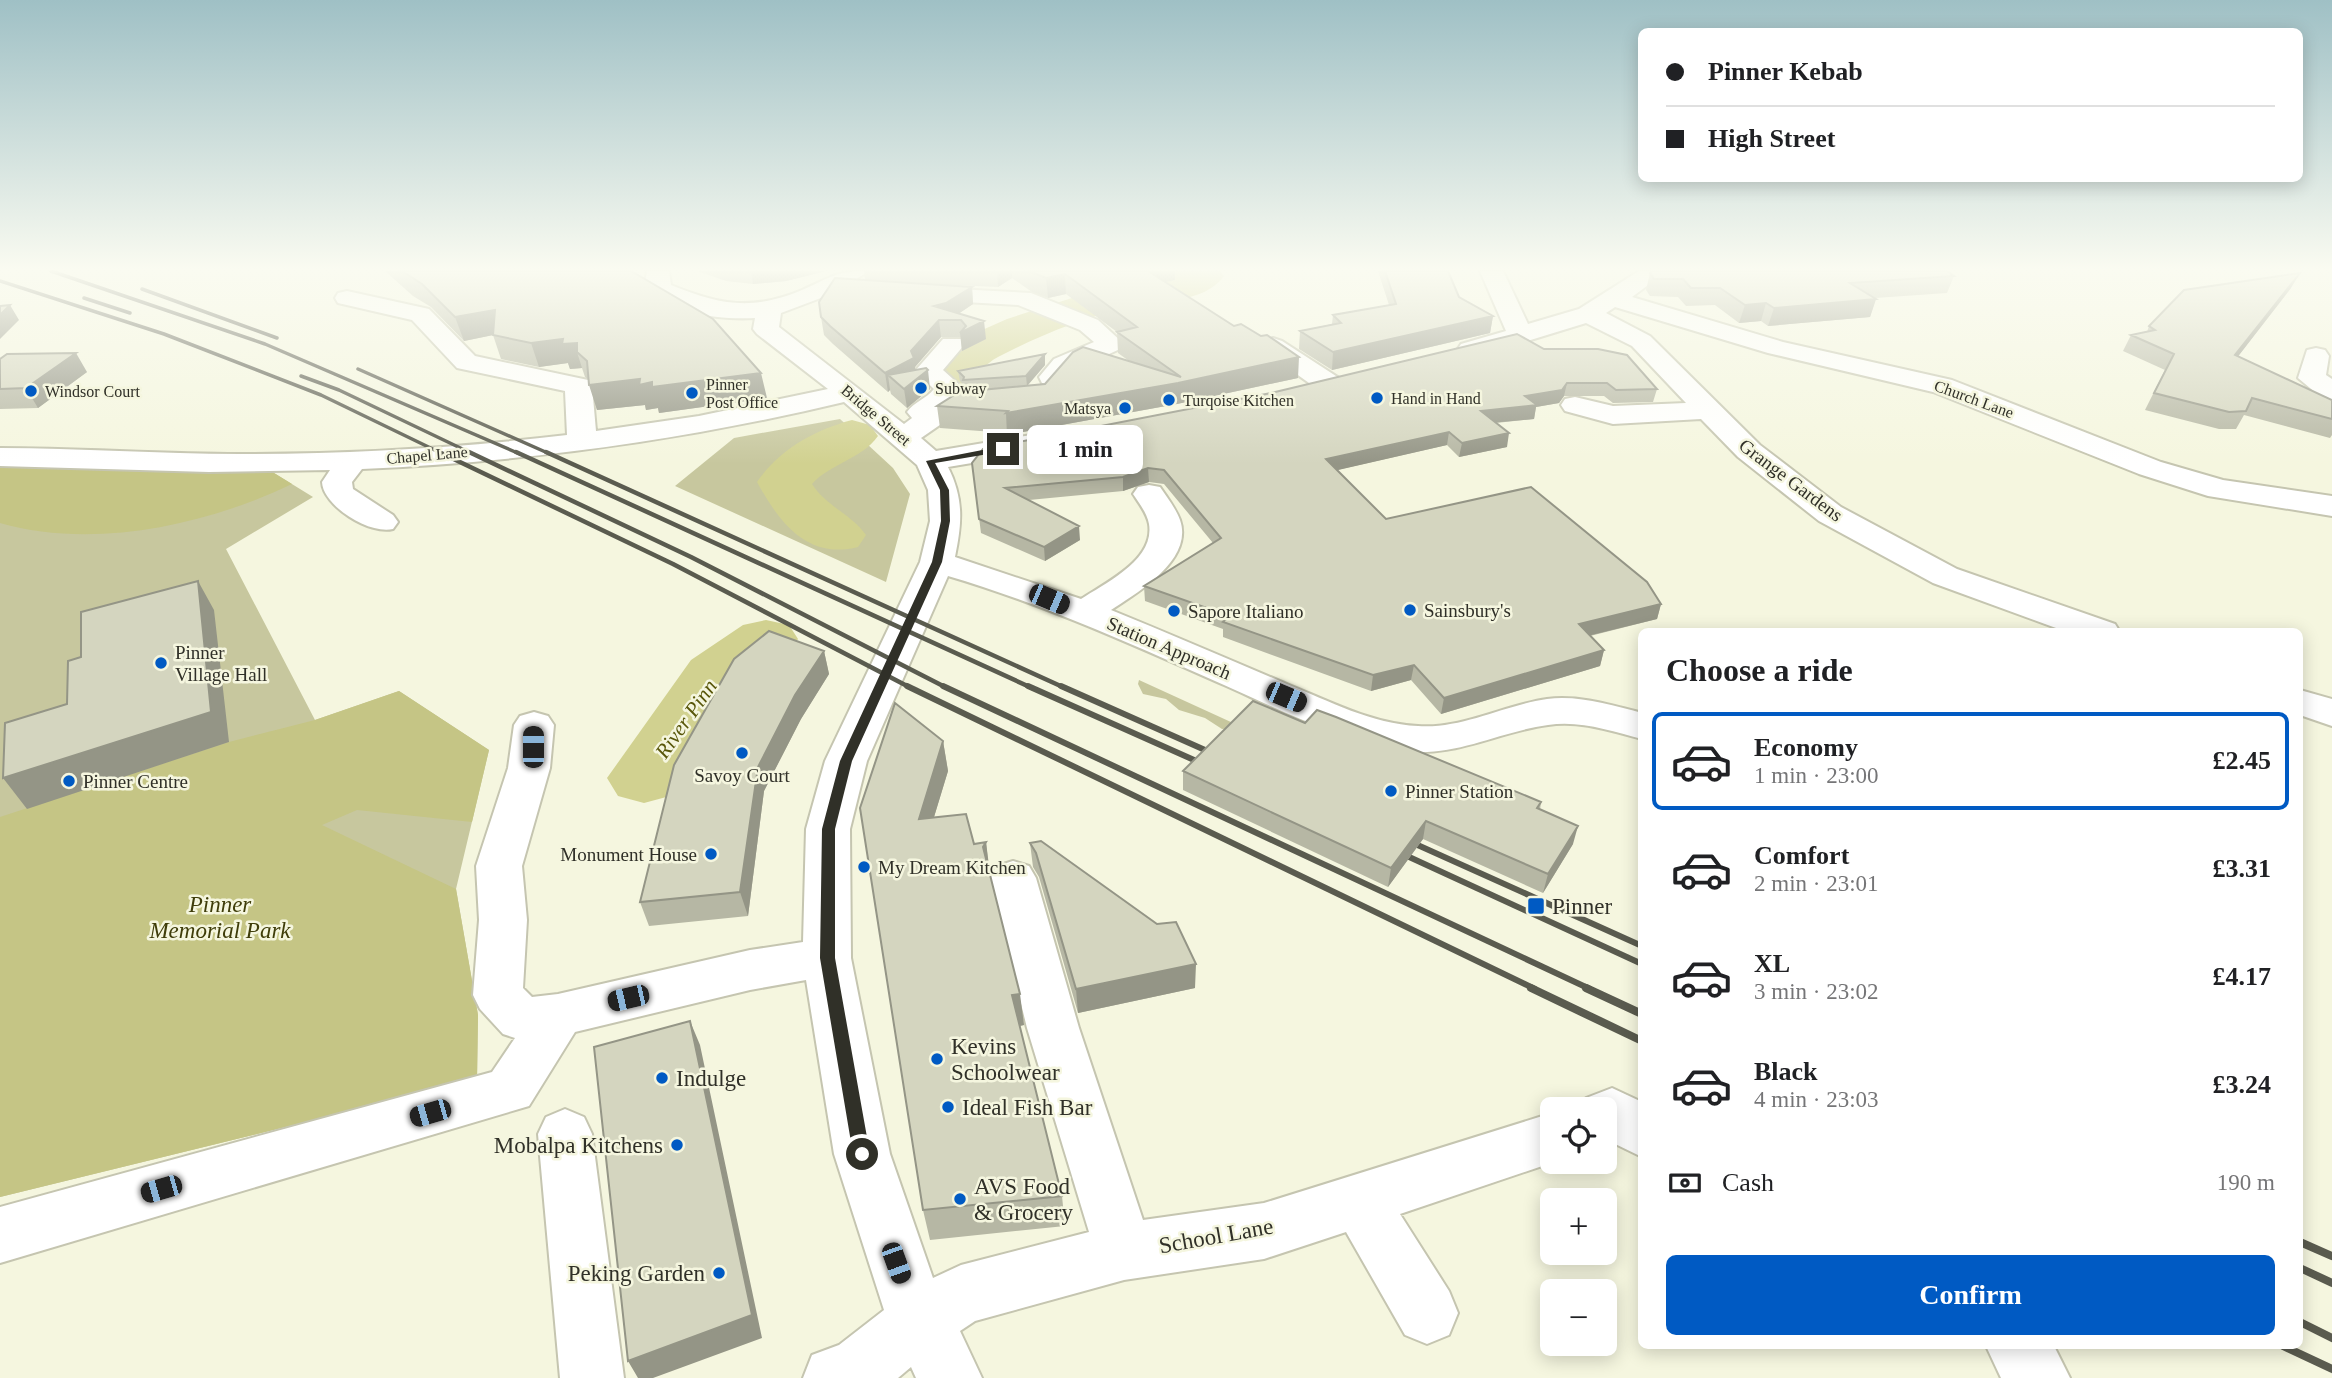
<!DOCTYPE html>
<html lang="en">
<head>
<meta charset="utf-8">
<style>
  :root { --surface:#fff; --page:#f2f2f2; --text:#202124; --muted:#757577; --line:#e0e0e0; --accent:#005ac3 }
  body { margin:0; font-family:"Times New Roman",serif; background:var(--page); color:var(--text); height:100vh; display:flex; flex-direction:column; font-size:26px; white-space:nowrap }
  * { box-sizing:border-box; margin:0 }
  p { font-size:23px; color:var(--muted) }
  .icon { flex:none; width:38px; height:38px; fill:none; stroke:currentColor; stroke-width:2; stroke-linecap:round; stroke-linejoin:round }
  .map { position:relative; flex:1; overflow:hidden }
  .side { position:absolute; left:1638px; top:628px; width:665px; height:721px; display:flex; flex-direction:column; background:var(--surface); border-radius:10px; box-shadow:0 4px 18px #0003 }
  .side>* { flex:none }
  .top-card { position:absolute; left:1638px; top:28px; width:665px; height:154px; border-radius:10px; box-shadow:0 4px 18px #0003; display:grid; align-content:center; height:154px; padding:0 28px; background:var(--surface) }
  .fabs { position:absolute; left:1540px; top:1097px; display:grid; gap:14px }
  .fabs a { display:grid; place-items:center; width:77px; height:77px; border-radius:10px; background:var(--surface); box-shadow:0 4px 18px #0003; font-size:35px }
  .end { position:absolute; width:32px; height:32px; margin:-16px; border:9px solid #303028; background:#fff; box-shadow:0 0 0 4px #fff }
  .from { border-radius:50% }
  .bubble { position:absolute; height:49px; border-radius:10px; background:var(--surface); box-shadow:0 4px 18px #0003; font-size:23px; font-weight:600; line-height:49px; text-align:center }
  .car { position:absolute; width:21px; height:42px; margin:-21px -10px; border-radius:9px; box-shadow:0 0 5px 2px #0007; background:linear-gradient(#222 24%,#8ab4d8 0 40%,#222 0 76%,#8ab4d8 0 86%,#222 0) }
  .top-card b { display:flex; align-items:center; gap:24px; height:66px; font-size:26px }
  .top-card b+b { border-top:2px solid var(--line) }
  .top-card i { width:18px; height:18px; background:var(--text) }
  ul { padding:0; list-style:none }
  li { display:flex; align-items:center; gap:21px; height:98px; margin:0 14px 10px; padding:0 14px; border:4px solid transparent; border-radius:10px }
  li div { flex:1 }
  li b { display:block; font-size:26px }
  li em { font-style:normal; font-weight:600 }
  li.active { border-color:var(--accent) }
  li>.icon { width:63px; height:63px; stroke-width:1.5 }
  h2 { padding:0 28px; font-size:32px; line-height:84px }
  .pay { display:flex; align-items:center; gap:18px; height:77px; padding:0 28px; font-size:26px }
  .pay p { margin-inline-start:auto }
  .button { display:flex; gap:14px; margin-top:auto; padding:14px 28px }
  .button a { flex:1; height:80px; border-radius:10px; background:var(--accent); color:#fff; font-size:28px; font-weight:600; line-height:80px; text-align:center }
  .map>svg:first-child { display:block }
  .green { fill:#c7c79e }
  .forest { fill:#c5c585 }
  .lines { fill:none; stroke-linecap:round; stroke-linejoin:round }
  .river { fill:#d1d190; fill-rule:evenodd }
  .minor-casing { stroke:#c5c5b0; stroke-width:4 }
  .minor { fill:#fff; fill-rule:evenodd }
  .rail-far3 { stroke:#5a5b4f; stroke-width:3.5 }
  .rail-far2 { stroke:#5a5b4f; stroke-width:4.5 }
  .rail-far1 { stroke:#5a5b4f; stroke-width:6 }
  .rail { stroke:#5a5b4f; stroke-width:8 }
  .wall { fill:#b6b7a4 }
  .shaded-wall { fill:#949586 }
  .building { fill:#d4d5bf; stroke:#949586; stroke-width:2 }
  .route { fill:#303028 }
  .poi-dot { fill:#005ac3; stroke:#f5f6df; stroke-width:2.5 }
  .labels { text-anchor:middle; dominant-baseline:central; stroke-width:5; stroke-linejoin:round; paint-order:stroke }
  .far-poi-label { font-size:16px; fill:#303028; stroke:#f5f6df; text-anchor:start }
  .far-street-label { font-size:16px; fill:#303028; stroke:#f5f6df }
  .street-label { font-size:19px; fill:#303028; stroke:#f5f6df }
  .poi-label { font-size:19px; fill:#303028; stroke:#f5f6df; text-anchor:start }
  .water-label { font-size:21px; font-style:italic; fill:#59570a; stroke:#f5f6df }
  .near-park-label { font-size:23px; font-style:italic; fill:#3f3d0a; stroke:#f5f6df }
  .near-poi-label { font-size:23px; fill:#303028; stroke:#f5f6df; text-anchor:start }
  .near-street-label { font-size:23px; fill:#303028; stroke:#f5f6df }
</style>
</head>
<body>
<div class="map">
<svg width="2332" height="1378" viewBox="0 0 2332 1378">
  <rect width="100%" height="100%" fill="#f5f6df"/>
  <path class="green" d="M840,419l53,49 17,26 -24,88 -211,-96 59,-48z
    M261,465l52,32 -87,52 89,171 84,-29 90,59 -33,139 22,126 -1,65 -477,117v-729z
    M1139,680l105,48 -22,1 -17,-11 -26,-8 -13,-11 -23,-5 -5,-10z"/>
  <path class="forest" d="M261,465l31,19c-85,41 -199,66 -292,39v-55z
    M399,691l90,59 -17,72 -115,-12 -35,15 134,64 22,126 -1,65 -477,117v-380l229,-75 86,-22z"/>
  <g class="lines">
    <path class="river" d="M1176,271h44l4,5c-19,27 -66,25 -95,31 -44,10 -91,29 -131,50 -30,16 -20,44 -65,33l-7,-10 36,-41 45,-20 102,-33 47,-7z
      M852,420l18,5 8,11c-16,23 -47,27 -66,48 14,22 39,30 54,51l-8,12c-51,13 -79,-25 -101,-65 22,-32 57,-52 95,-62z
      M766,620l23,5 9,14 -9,14 -50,36 -69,107 -26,7 -26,-7 -11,-18 84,-118 52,-35z"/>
    <g class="minor-casing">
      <path id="minor" d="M647,271h22l2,14c49,20 81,26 131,5 30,-13 33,-19 67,-19l-35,22 -53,20 -2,14 125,97 8,-6 -5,-6c7,-10 19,-13 27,-23l-19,-18 28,-32h18l4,5 -22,26 20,18 -5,6 29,-2 10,2 4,6 -4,6 -37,5 -39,27 15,13 95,-16 10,3 5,6 -5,6 -10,3 -83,14c16,32 14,56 7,90l126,42c24,-16 74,-39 68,-75 -2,-11 -10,-21 -16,-30l5,-7 11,-2 11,2c7,10 16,22 20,33 14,40 -43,73 -69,90 59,24 117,49 176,74 42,17 85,40 131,42 45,3 86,-21 129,-27 32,-4 64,6 95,14v26c-31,-8 -62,-19 -94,-14 -52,7 -97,35 -151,25 -60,-11 -117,-40 -173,-65 -91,-40 -181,-81 -276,-109l-81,185 -17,68 1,129 39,196 43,124 28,-13 128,-33 -62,-204 -37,-150 7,-12 16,-5 16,5 7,12 43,150 64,192 121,-17 288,-90 2,49 -154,52 49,77 9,22 -9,22 -22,9 -22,-9 -59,-103 -82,27 -140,21 -149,41 -15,10 22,47h-66l-5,-11 -13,11h-95l9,-23 27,-10 45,-35 -50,-156 -28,-174 -56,10 -175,42 -46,74 -529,157v-56l492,-135 23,-34 -12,-4 -23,-25 -7,-14 6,-75 -3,-54 32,-98 6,-43 6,-9 14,-4 14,4 6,9 -4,43 -28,98 5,54 -4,68 9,9 26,-3 192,-44 53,-8 3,-113 19,-68 95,-199 10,-41 -2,-31 -11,-25 -73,-63c-159,38 -319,60 -482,67l-10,13 1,7 40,26 5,7 -5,7c-23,6 -70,-23 -71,-47l8,-12 -121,2 -209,-6v-18c80,0 159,6 239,6 109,0 219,-6 328,-19l-2,-44 -108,-23 -45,-48 -74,-17 -3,-5 3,-5 9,-2 82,18 46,47 113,24 4,6 4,45 103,-15 129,-27 -71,-55 -4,-5 2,-11c-36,2 -88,-4 -110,-36z
        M1480,271h23l25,53 51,-15 60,-38h28l-35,26 151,45 169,38 209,82 62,18 109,16v20l-124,-20 -69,-22 -206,-82 -165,-39 -153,-46 -9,6 44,23 110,109 81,62 116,62 158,55 5,8h-53l-134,-49 -114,-62 -81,-64 -37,-38 -88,5 -48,-13 -4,-6 4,-6 10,-2 38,9 73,-3 -54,-57 -46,-23 -107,33h-18l-4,-6 4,-6 45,-13z
        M919,287l112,6 67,27 26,24 -4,5 -48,22 -10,12h-20l-3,-6 15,-18 40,-17 -14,-12 -62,-25 -107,-6 -4,-5 4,-5z
        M1273,338l9,3 57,37 4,6 -4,6h-20l-55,-39 -4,-5 4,-5z
        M2316,348l9,2 4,6 -3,19 6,4v21l-10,-2 -24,-20 9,-28z
        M2300,690l32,9v27l-32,-11z
        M1612,1088l30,14v55l-37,-18v-29h-25l6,-12z
        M565,1109l19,8 8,17 32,244h-64l-22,-244 8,-17z
        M1986,1346h68l16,32h-69z"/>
    </g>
    <use href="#minor" class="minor"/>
    <path class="rail-far3" d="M51,271l214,73 255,110
      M0,281l164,53 157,61 122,59
      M142,289l135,49
      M84,298l46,15
      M358,369l192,85
      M301,376l38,14 134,64"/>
    <path class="rail-far2" d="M439,452l234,112 238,124
      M469,452l222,105 256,131
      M516,452l516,236
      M546,452l519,236"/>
    <path class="rail-far1" d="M907,686l628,303
      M943,686l647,303
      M1028,686l184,82
      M1061,686l162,72
      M1402,838l240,108
      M1394,850l248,114"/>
    <path class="rail" d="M1531,988l111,53
      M1586,988l56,26
      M2300,1242l32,14
      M2300,1268l32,15
      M2300,1322l32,16
      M2283,1346l49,23"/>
  </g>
  <path class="wall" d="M385,271h246l136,127 -108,15 -1,-5 -12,2 -1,-5 -48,5 -8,-30 -4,-3 -3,-9 -12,1 -2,-6 -29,4 -38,-8 -8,-24 -29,6 -33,-34 -18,-11z
    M697,271h129l-40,10 -33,3 -27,-3z
    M864,271h311v9l-10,2 133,96 -121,26 -170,31v-2l-67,-5 -3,-22 27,-15 -1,-6 -3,-4 -2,-10 87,-6 -17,20 17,-1 84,-23 -11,-8 -1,-21 -51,-38 -18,4 -16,-6 -20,-14 -14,9 -46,-2 20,2 1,17 -14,9 27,26 -24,12 -1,-14h-20l-26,30 1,3 14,19 -23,19 -16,-14 -1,-4 -2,2 -55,-48 -9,-9 -3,-18 44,-37z
    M1378,271h70l11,26 34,19 -3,17 -158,37 -33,-21 1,-18 32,-7 1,-9 56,-10z
    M1650,273l304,3 -7,17 -72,5 1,1 -6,18 -102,9 -7,-5 -22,2 -24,-18 -29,1 -8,-9 -28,-1 -4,-6z
    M2291,288l-53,68 94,44v35l-2,3 -86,-23 -8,14h-17l-74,-19 20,-40 -42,-19 8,-16 16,-3 2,-6z
    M1544,349l113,40 -4,13 -40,1 -9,-7h-40l-5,7 -23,4 -2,12 -38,4 11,24 -48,10 -12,-12 -110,25 49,49 275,85 -4,15 -67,17 14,14 -4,16 -159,48 -30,-34 -40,11 -148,-54v-8l-78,-28 -1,-15 69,-43 -49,-59 -15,-2 -26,9 -94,9 51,40 -35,21 -64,-28 -9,-70z
    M0,359l87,13 -49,36 -38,1z
    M824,651l5,23 -28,45 -37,72 -16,125 -99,10 -9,-24z
    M943,741l5,30 -14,46 40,27 12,-2 3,28 35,155 -5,1 43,170 3,30 -135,14 -7,-30 -63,-402z
    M1183,771l358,31 -1,8 33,34 -30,49 -120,-54 -35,48 -205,-97z
    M1030,843l165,145 -117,25 -39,-136 -6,-10z"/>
  <path class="shaded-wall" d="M751,271h75l-40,10 -33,3z
    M997,271h15v7l-14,9z
    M1142,271h33v9l-33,7z
    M2300,273l-9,15 -65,84 9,-17z
    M1065,274l1,20 -18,4 -2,-20z
    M972,287l1,17 -25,17v-1h-9l2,17 -26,30 1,9 -28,-1 2,15 -2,2 -3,-19 26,-22 23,-45z
    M1876,299l-6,18 -102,9 6,-18z
    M1766,303l-5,18 -22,2 6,-18z
    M10,305l9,15 -19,19v-24z
    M495,310l8,23 -39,8 -9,-24z
    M1493,316l-3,17 -158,37 1,-18z
    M984,321l2,18 -24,12 -2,-18z
    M563,339l14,4v9l5,16 -12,1 -2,-6 -29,4 -8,-24z
    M76,353l11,19 -49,36 -12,-20z
    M1045,354v11l-18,21 -1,-10z
    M1299,357l-1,21 -121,26 -170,31 -1,-22z
    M928,370l2,19 -23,19 -3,-19z
    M761,373l6,25 -108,15 -1,-5 -12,2 -1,-5 -48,5 -8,-25 51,-6z
    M1567,383l-3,13 -5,7 -23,4 -2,12 -55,5 2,-13 44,-15z
    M1449,432l-2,13 -122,28 1,-14z
    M1509,433l-2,14 -48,10 3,-14z
    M1148,468l1,14 -26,9v-14z
    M1079,526l1,14 -35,21 -1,-14z
    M198,581l16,29 15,132 -202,67 -24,-31z
    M1661,604l-4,15 -82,20 4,-15z
    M1604,650l-4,16 -159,48 3,-16z
    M824,651l5,23 -28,45 -37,72 -16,125 -8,-24 18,-125 37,-72z
    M1414,665l-3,15 -40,11 2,-16z
    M943,741l5,30 -24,79 -5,-31z
    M1426,821l-3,18 -35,48 3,-19z
    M1578,826l-5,18 -30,49 5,-19z
    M986,842l4,32 -7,-27z
    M1196,964l-1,24 -117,25 -2,-24z
    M1020,994l4,31 -9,2 -3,-32z
    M690,1021l10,24 62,293 -109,40h-15l-10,-17z"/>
  <path class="building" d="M402,271h229l82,48 48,54 -109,14v-5l-13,3 1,-6 -51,6 -2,-24 -10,-9v-9l-15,1 1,-5 -32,4 -38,-8 2,-25 -40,7 -33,-33z
    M1029,271h119l86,55 7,-2 20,12 6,-1 32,22 -121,26 -172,30 2,-2 -71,-5 22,-14 86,-8 28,-32 10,-5 98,30 -64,-45 20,-5 -72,-53 -19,4z
    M1385,271h63l11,26 34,19 -160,36 -33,-21 41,-8 -8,-8 63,-11z
    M1652,271h295l7,5 -104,7 26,16 -102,9 -8,-5 -21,2 -25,-17h-29l-8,-9h-29l-4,-6z
    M2300,273l-65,82 97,45v19l-80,-21 -6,13 -17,1 -75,-19 20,-39 -43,-19 24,-5 -6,-4 35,-36z
    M835,278l137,9 -26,16 -12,3 50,15 -24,12 6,-7 -5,-6h-22l-28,31 3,7 -29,15 -55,-47 -9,-9 -2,-15z
    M10,305l-10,10v-9z
    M1517,334l27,15h54l29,6 30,34 -41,1 -9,-7h-40l-5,7 -37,6 12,9 -56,6 28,22 -47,10 -13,-11 -123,27 60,60 145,-32 116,95 14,22 -82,20 25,26 -160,48 -30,-33 -41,10 -150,-53 7,-6 -86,-30 77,-48 -57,-68 -16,-2 -25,9 -118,11 74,38 -35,21 -65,-28 -7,-56 11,-14 288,-56z
    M76,353l-50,35 -26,1v-30l7,-5z
    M1045,354l-19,22 -63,4 1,-3 -6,-6z
    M926,368l2,2 -24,19 -16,-14z
    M198,581l13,131 -208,66 2,-55 62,-19 1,-43 13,-4v-45z
    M769,631l55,20 -29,44 -37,72 -18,125 -100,10 34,-137 60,-106z
    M1253,701l52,22 12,-13 19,7 205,85 -4,6 41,18 -30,48 -122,-53 -35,47 -208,-97z
    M895,703l48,38 -24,78 47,-5 8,30 12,-2 -3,5 37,147 -8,1 50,201 -139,14 -63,-402z
    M1041,841l116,83 19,-2 20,42 -120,25 -40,-136 -6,-10z
    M690,1021l62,294 -124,46 -34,-314z"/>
  <linearGradient id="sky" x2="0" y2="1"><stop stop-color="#9fc0c5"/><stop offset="0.58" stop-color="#fafbf1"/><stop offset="1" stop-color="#fafbf1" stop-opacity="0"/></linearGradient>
  <rect width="2332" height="464" fill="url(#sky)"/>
  <path class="route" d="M1003,446l3,5 -71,12 14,27 1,31 -8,41 -90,199 -17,68v129l35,196 -8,7 -9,-7 -33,-196 2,-129 18,-68 92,-199 9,-41 -1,-31 -14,-29z"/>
  <g class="poi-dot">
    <circle cx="921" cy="388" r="7"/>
    <circle cx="31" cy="391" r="7"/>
    <circle cx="692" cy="393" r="7"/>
    <circle cx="1377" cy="398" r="7"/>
    <circle cx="1169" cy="400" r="7"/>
    <circle cx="1125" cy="408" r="7"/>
    <circle cx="1410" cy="610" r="7"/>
    <circle cx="1174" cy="611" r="7"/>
    <circle cx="161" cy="663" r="7"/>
    <circle cx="742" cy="753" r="7"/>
    <circle cx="69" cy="781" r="7"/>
    <circle cx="1391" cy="791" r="7"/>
    <circle cx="711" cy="854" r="7"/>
    <circle cx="864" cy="867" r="7"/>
    <rect x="1527" y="897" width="18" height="18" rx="3.5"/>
    <circle cx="937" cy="1059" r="7"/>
    <circle cx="662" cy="1078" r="7"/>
    <circle cx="948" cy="1107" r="7"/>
    <circle cx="677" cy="1145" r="7"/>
    <circle cx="960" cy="1199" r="7"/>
    <circle cx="719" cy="1273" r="7"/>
  </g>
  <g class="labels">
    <g class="far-poi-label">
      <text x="706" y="384">Pinner<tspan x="706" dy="18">Post Office</tspan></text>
      <text x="935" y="388">Subway</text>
      <text x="45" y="391">Windsor Court</text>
      <text x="1391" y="398">Hand in Hand</text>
      <text x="1183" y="400">Turqoise Kitchen</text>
      <text x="1111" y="408" text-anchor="end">Matsya</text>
    </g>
    <g class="far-street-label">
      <text transform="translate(1974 399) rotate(20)">Church Lane</text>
      <text transform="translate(876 415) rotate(40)">Bridge Street</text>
      <text transform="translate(427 455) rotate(-5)">Chapel Lane</text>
    </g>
    <g class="street-label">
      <text transform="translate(1791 480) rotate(37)">Grange Gardens</text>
      <text transform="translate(1169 648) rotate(23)">Station Approach</text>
    </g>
    <g class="poi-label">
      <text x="1424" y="610">Sainsbury's</text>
      <text x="1188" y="611">Sapore Italiano</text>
      <text x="175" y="652">Pinner<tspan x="175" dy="22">Village Hall</tspan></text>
      <text x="742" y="775" text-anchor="middle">Savoy Court</text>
      <text x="83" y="781">Pinner Centre</text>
      <text x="1405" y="791">Pinner Station</text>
      <text x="697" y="854" text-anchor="end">Monument House</text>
      <text x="878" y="867">My Dream Kitchen</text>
    </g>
    <g class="water-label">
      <text transform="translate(686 719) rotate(-55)">River Pinn</text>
    </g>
    <g class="near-park-label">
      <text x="220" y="904">Pinner<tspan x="220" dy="26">Memorial Park</tspan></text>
    </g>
    <g class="near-poi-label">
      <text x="1552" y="906">Pinner</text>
      <text x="951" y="1046">Kevins<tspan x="951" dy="26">Schoolwear</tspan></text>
      <text x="676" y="1078">Indulge</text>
      <text x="962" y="1107">Ideal Fish Bar</text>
      <text x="663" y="1145" text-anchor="end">Mobalpa Kitchens</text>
      <text x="974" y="1186">AVS Food<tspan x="974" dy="26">&amp; Grocery</tspan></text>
      <text x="705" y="1273" text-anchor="end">Peking Garden</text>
    </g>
    <g class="near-street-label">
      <text transform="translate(1216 1236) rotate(-10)">School Lane</text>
    </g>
  </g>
</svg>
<div class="fabs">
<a><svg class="icon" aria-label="locate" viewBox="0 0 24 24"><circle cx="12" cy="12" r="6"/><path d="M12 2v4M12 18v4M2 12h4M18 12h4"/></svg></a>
<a>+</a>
<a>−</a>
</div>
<i class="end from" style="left:862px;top:1154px"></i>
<i class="end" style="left:1003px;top:449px"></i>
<div class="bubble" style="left:1027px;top:425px;width:116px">1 min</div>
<i class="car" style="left:1049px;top:599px;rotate:113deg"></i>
<i class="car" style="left:1286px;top:697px;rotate:113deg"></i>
<i class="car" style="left:533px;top:747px;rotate:0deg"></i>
<i class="car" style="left:628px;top:998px;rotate:257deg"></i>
<i class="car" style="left:430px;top:1113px;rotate:254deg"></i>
<i class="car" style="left:161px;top:1189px;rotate:254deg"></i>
<i class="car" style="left:896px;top:1263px;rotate:160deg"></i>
<div class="top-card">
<b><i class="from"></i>Pinner Kebab</b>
<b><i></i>High Street</b>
</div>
<section class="side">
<h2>Choose a ride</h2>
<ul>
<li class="active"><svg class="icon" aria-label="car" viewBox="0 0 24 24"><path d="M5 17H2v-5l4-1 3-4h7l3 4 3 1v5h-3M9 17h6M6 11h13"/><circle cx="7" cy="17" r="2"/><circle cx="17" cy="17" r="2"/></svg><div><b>Economy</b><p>1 min · 23:00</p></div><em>£2.45</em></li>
<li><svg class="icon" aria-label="car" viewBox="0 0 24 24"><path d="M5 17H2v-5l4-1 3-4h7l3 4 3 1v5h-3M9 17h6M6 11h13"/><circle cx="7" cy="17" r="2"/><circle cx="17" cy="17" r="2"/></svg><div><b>Comfort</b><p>2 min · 23:01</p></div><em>£3.31</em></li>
<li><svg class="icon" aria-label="car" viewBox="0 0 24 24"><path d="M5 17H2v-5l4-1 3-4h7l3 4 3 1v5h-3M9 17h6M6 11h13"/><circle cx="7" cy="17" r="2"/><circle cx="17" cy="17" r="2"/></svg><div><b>XL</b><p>3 min · 23:02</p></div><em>£4.17</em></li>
<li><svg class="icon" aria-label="car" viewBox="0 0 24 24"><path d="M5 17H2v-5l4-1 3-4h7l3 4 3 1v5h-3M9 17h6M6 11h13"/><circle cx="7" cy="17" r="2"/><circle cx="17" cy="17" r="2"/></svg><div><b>Black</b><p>4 min · 23:03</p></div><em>£3.24</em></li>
</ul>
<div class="pay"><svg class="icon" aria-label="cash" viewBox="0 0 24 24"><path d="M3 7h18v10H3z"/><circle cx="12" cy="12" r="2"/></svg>Cash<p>190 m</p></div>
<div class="button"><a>Confirm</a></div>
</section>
</div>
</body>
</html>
